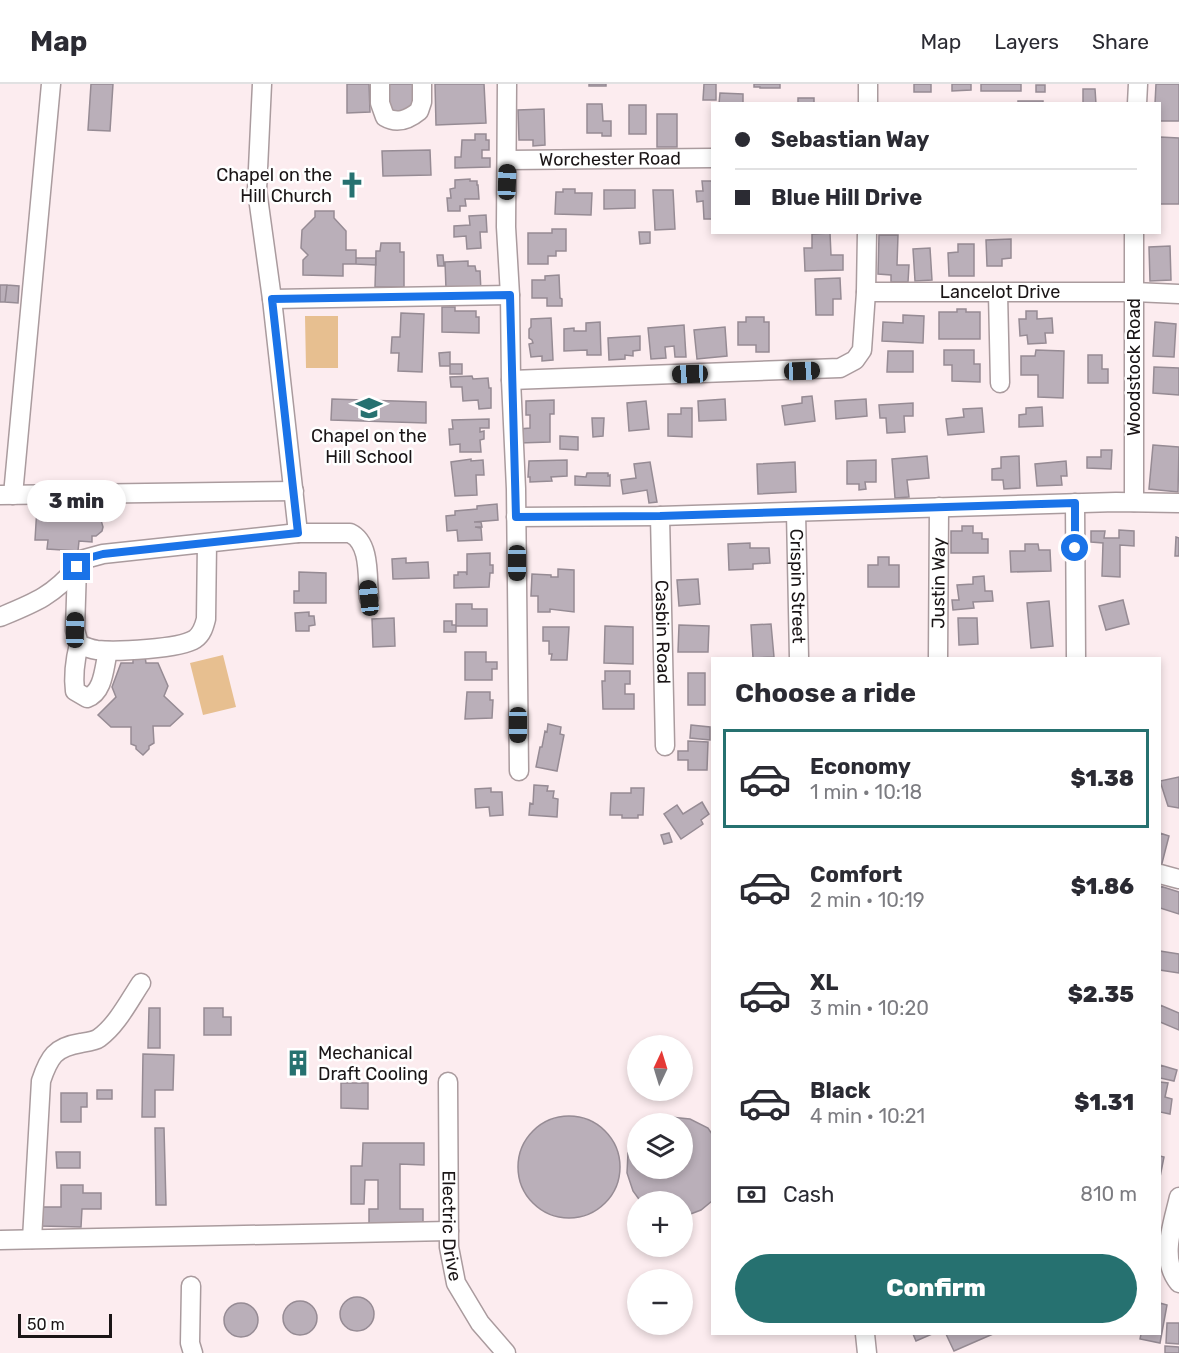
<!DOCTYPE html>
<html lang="en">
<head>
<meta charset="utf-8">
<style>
  :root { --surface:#fff; --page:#f2f2f3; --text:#2b2b33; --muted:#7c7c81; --line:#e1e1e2; --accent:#267170 }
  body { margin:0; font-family:Rubik,sans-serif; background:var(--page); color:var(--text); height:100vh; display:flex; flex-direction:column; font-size:22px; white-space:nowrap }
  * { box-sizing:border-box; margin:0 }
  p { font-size:20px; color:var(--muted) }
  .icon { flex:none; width:33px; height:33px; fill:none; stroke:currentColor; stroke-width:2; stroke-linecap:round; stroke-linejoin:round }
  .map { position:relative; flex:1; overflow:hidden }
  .side { position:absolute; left:711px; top:573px; width:450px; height:678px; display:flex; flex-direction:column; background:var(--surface); border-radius:0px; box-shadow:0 3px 9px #0003 }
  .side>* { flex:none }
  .banner { position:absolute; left:711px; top:18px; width:450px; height:132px; border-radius:0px; box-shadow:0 3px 9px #0003; display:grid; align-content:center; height:132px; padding:0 24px; background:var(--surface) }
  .needle { width:39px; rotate:4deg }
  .fabs { position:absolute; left:627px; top:951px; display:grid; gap:12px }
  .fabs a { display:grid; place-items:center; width:66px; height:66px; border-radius:50%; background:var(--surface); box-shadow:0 3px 9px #0003; font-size:30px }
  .scale { position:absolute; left:18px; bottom:15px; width:94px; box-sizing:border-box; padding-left:6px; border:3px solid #1a1516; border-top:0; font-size:16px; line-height:21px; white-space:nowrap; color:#1a1516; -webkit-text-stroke:4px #fff; paint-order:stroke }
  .end { position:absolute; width:27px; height:27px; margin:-14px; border:8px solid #1a73e8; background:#fff; box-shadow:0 0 0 3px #fff }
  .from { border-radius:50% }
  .bubble { position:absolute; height:42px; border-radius:21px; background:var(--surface); box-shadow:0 3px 9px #0003; font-size:20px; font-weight:800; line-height:42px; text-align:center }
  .car { position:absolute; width:18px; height:36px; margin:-18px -9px; border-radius:8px; box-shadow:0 0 4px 2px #0007; background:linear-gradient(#222 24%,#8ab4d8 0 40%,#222 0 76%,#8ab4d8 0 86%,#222 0) }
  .banner b { display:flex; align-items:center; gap:21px; height:57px; font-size:22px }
  .banner b+b { border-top:2px solid var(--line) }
  .banner i { width:15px; height:15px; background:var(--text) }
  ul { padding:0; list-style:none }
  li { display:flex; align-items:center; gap:18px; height:99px; margin:0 12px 9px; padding:0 12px; border:3px solid transparent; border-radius:0px }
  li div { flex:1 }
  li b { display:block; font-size:22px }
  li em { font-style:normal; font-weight:800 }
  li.selected { border-color:var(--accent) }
  li>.icon { width:54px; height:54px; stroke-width:1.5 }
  h2 { padding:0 24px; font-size:27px; line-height:72px }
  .pay { display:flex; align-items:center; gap:15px; height:66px; padding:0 24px; font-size:22px }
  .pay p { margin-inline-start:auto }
  .action { display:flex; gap:12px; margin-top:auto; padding:12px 24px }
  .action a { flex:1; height:69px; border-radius:36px; background:var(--accent); color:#fff; font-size:24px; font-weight:800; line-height:69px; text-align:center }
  header { display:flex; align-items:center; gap:36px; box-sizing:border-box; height:84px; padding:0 30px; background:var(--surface); border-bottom:2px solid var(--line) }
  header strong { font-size:28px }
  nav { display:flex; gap:33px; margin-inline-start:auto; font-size:21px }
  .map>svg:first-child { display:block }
  .green { fill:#e7bf90 }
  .building { fill:#baafb9; stroke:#968b94; stroke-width:1.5 }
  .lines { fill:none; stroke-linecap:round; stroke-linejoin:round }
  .minor-casing { stroke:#aa9b9e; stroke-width:21 }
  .minor { stroke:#fff; stroke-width:18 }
  .route { stroke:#1a73e8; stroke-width:8 }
  .labels { text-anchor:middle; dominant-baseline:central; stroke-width:5; stroke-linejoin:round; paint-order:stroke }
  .street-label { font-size:18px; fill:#1a1516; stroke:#fff }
  .poi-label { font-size:18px; fill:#1a1516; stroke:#fff; text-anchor:end }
</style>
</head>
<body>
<header>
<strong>Map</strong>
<nav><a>Map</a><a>Layers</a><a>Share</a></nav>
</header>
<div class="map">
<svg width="1179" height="1269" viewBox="0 0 1179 1269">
  <rect width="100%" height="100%" fill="#fcecef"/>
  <path class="green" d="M305,232h33v52h-32z
    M223,571l13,52 -33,8 -13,-52z"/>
  <path class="building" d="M91,0h22l-3,47 -22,-1z
    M347,0h22l1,28 -23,1z
    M386,0h32v28h-32z
    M435,0h49l2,39 -50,2z
    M589,0h17v2h-17z
    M704,0h12v16h-13z
    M754,0h26v4h-20v-1h-6z
    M914,0h17v8h-17z
    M952,0h19v6l-19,1z
    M981,0h40v7h-40z
    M1156,0h23v37h-19v-17h-5z
    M1036,1h9v7h-9z
    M1083,5h12l1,15h-13z
    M720,9l23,1v10h-24z
    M798,14h16v6h-16z
    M1018,17h25v3h-25z
    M587,20h15l1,17h8v15h-9v-3h-15z
    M629,21h17v29h-17z
    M544,25l1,36 -12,1v-6h-14l-1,-30z
    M657,30h20v33h-20z
    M475,50h11v6h3v10h-7v8h8v9l-35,1v-11h6l1,-17h13z
    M1160,53l19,1v66h-19z
    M430,66l1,25 -48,1 -1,-25z
    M470,95v2h7v4h1l1,14h-14l1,7h-6v5h-12l-1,-13h4l-1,-9 5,-1v-8z
    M702,97h10v38h-8l-1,-18 -6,1 -1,-11h7z
    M563,105h12v4h17l-1,22 -36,-1 1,-22h7z
    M604,106h31v18l-31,1z
    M653,106h20l2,39 -20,1z
    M315,127h19v7l12,13v19h10v14h-13v12l-40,-1v-15l5,-5 -7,-7 1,-18 13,-13z
    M486,131l1,17h-7l1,16 -14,1 -1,-13 -12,1v-11l16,-1 -1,-9z
    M552,145h14v22h-10v5h-8v8h-20v-31h24z
    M639,148h11v11l-10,1z
    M830,149l1,22h12v15l-38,1 -1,-23h8v-14z
    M879,151h19l-1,30h12l-1,17h-17v-7l-13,-1z
    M1011,155v19l-9,1v7h-15l-1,-26z
    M381,159h19v9h4v35h-29l1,-36h4z
    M958,160h16v32h-25l-1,-23 10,-1z
    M1170,162l1,34 -21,1 -1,-34z
    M930,164l2,32 -17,1 -2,-32z
    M437,171h6l1,11h-6z
    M356,174h20v7l-20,-1z
    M468,177v5h7l1,5h4l1,21 -35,-3 -1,-27z
    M559,191l1,23 2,1v7h-15v-8h-15v-18h13v-4z
    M840,194l1,21h-8v16h-17l-1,-36z
    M0,201h7l-2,17h-5z
    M7,201l12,1 -1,17 -13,-1z
    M442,223h13v4h21v6h3v16l-37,-1z
    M957,225h9v3h14v27h-41v-27h18z
    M1026,227h11v8l15,-1 1,15h-8l1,10 -18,1 -1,-9 -7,1 -1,-17h7z
    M401,229l23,1 -2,58 -24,-1 1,-18h-8l1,-16h8z
    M903,231l21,1 -1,27 -41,-2 1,-19 20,1z
    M746,233h18v5h5v30h-13v-7h-18v-23h8z
    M551,234l2,42 -11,1v-5l-11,1 -2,-13 4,-1 -1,-3 -3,-2v-9l2,-2v-8z
    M600,238l1,33h-14v-5l-23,1v-22l10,-1v3h12v-8z
    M1155,238l21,2 -2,33 -21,-1z
    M684,241l2,32h-11l-1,-11 -9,1 1,11 -15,1 -3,-31z
    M725,243l2,29 -30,3 -3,-29z
    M640,252v14l-7,1v5l-8,-1v4l-16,1 -1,-22z
    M944,266h30v14h6v18l-28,-1v-16h-8z
    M1036,266l28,1 -1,47 -25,-1v-22h-17v-19h14z
    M888,267h25v21h-26z
    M450,268v14h-10l-1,-13z
    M1088,271h14v14h6v14h-20z
    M450,280h12v10h-12z
    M1154,283l25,1v27l-26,-2z
    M472,292l1,3 15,-1 1,10h2v20l-12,1 -1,-9 -15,1 -1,-14h-11l-1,-10z
    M812,312l3,25 -30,4 -3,-19 20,-3v-6z
    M332,315l94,3v21l-95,-3z
    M725,315l1,21 -27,1 -1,-20z
    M866,315l1,17 -31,3 -1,-18z
    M554,316v14h-4v28l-31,1v-14l11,-1v-13h-4v-14z
    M646,317l3,28 -20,2 -2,-28z
    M913,319v13h-9l1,16 -18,1 -1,-15h-6l-1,-13z
    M1042,323l1,19 -24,1v-12l7,-1v-6z
    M681,324h11v29l-24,-1v-22h13z
    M982,324l2,24 -36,3 -2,-16 18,-2 -1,-8z
    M592,334h12l-1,18 -10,1z
    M489,335v9h-9v4l4,-1v8l-4,1 1,12h-21v-8l-10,1 -1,-16h4l-1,-9z
    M560,352l18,1v13l-18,-1z
    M1153,361l26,2 -1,45 -29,-3z
    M1101,366h11l-1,19 -24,-1v-11h14z
    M927,372l2,22 -22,2 2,17 -14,1 -3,-39z
    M1019,372l1,32 -16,1 -1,-9h-11v-11l9,-1v-11z
    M471,375v2l12,-1 1,15h-8l1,20 -22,1 -4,-34z
    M567,376v16l-16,1 1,4 -22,1v-5h-2l1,-16z
    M876,376v22h-11l1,7 -7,1v-6h-12v-23z
    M1066,377l1,15h-6l1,9 -25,1 -2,-22z
    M650,378l7,40 -8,1 -2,-13 -24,4 -2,-14 15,-2 -2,-14z
    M795,378l1,30 -38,2 -1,-30z
    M587,389h21v3l2,-1v11l-35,-1v-9l11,1z
    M497,420l1,16 -24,2h7l1,5h-7l6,1 1,12 -24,1 -1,-11 -10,1 -1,-15 9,-1v-4l22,-2v-3z
    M51,421h14v3l28,1v8l8,3 2,7 -1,4 -6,5h-4v6l-13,-1 -1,10 -31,-2 1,-9h-13l2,-33h14z
    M962,442h11v7h9v6h6v14h-37v-22h11z
    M1119,446l15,1v15l-14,-1v32l-18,-1 1,-33 -12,-1v-11h14l-1,7h15z
    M1176,453l3,1v18h-4z
    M750,459v5h19l1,15 -17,1v5l-24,1 -1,-26z
    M1025,460h13l1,6h11l1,21 -40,1 -1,-21h15z
    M490,469v12h3v8h-3l-1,14 -35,1v-13h4v-3h8l1,3v-21z
    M878,473h11v8h10v22h-31v-22h10z
    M406,474v5l22,-1 1,16 -36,1 -1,-20z
    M558,485l16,1v42l-24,-3v3h-12v-16h-7l1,-22 19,1v2h7z
    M299,488l27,1v30h-32v-12h5z
    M984,492l1,15h7l1,10 -20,1 1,6 -21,2 -1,-10h7l-2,-15 16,-1v-7z
    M698,495l2,25 -21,2 -2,-26z
    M1123,516l6,24 -23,6 -7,-24z
    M1049,517l4,45 -22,2 -4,-45z
    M456,520h16v5h15v17h-31z
    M309,528v4h5l1,9 -6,1v5h-13l-1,-18z
    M394,534l1,28 -22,1 -1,-28z
    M958,534h19l1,26 -19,1z
    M444,537h8v4h4v7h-12z
    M771,540l3,33 -21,1 -2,-33z
    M679,541l30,1 -1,26h-30z
    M605,542l28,1v37l-29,-1z
    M543,543h26l-2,33h-16l1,-6h-3v-13h-6z
    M465,568h21v10h11v7h-5v11h-27z
    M133,572h12l1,7h12l10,23 -4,10 19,18 -13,12h-17l1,17 -5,3v3l-6,6 -7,-6v-3l-5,-2v-17h-20l-13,-12 18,-18 -4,-10 9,-24h12z
    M605,587h25v13h-5v10h9v15h-31l-1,-28h3z
    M688,589h17v32h-17z
    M467,608h23v8h3l-1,18 -27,1z
    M548,640l13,3 -1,7 4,1 -7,36 -21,-4 4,-20h2l3,-16 2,1z
    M691,641l19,2v13l-20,-2z
    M688,657l20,1 -1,28h-19v-10h-10v-9h10z
    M1179,693v31l-11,-2 -8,-25z
    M534,701l14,1 -1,5h7l-1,7 5,1 -1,18 -28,-2 1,-12 3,1z
    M491,704v4h11l1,23 -13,1 -1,-9 -13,1 -1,-19z
    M631,704h13l-1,27h-5v3h-16v-3h-12l1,-22h20z
    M702,718l7,12 -8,6 2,4 -22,15 -17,-25 13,-9 6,9z
    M669,749l3,9 -8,2 -3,-9z
    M1160,749l9,3 -9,35z
    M1160,802l19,6v22l-19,-6z
    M1160,867l19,3v19l-19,-3z
    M1160,921l19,8v17l-19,-8z
    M149,924h11v40h-12z
    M204,924h19v9h8v18h-27z
    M143,970l31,1 -1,35h-18v27h-13z
    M291,974h14v9l-15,1z
    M1160,981l17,5 -3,11 -14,-3z
    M1160,998l8,1 -3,14 7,2 -2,15 -10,-2z
    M341,999h27v26l-27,-1z
    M97,1006h15v9h-15z
    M61,1009h26v14h-6v15h-20z
    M518 1083a51 51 0 1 1 102 0a51 51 0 1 1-102 0Z
    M670,1033l20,2 18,9 4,6v67l-11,9 -18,7 -1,-15h-41l-8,-11 -6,-18 1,-20 10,-17v32h44v-44h-31z
    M155,1044h9l2,77h-10z
    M363,1059h61v22l-24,-1v45h23v16h-54v-16h9v-29h-13l-1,24h-13v-38h11z
    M56,1068h24v16h-23z
    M1160,1072l4,1 -4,20z
    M61,1101h22v8h18v16h-19l-1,18 -40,-1v-19h20z
    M340 1230a17 17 0 1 1 34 0a17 17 0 1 1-34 0Z
    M283 1234a17 17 0 1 1 34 0a17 17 0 1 1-34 0Z
    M1160,1219l7,2 -7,38 -20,-4 1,-5h19z
    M224 1236a17 17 0 1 1 34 0a17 17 0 1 1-34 0Z
    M1167,1239h12v21l-13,-1z
    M913,1250h19l-16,7z
    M946,1250h47l-39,17z
    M1165,1262l14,1v6h-14z"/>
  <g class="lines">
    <g class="minor-casing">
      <g id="minor">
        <path d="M262,0l-5,106 15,109 26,234"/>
        <path d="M380,0v19l5,14c12,7 23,3 34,-6l3,-9v-18"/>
        <path d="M507,0l-1,143 4,68 1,85 5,109 3,282"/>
        <path d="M868,20v-20"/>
        <path d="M1137,20l1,-20"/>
        <path id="s1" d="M508,76l204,-2"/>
        <path id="s2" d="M866,208h268l45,2"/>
        <path d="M998,209l2,90"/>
        <path d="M272,215l238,-4"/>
        <path d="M511,296l329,-12 15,-8 7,-10 4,-58 1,-60"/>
        <path d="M0,411l294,-4"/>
        <path d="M13,411l38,-411"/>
        <path d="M1134,418v-270"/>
        <path d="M1075,419l1,155"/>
        <path id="s3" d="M796,428l3,146"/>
        <path id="s4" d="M660,432l5,230"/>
        <path d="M516,433l144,-1 456,-14 63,1"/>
        <path d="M207,459l-1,76c-2,8 -4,15 -11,20 -15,10 -79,13 -98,11 -7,-1 -12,-3 -18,-6l-4,-14 2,-63 4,-7 22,-6 195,-21h52c21,10 17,44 19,65"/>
        <path d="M0,533c34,-14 53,-21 77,-50"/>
        <path d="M79,560c-4,16 -6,31 -4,47l12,7c17,-6 17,-31 21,-47"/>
        <path id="s5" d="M938,574l1,-151"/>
        <path d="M1160,790l19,5"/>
        <path id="s6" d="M448,998l1,165 7,36 24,40 26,30"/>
        <path d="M1179,1113c-6,27 -20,62 0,86"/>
        <path d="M32,1155l9,-158c8,-24 14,-34 40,-38 6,-1 14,-2 18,-5 18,-13 30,-37 42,-55"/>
        <path d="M0,1156l449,-9"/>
        <path d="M191,1202l-1,57 3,10"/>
        <path d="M865,1250l2,19"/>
      </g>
    </g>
    <use href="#minor" class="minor"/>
  </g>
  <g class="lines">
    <path class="route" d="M77,483l4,-7 22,-6 195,-21 -26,-234 238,-4 6,222 144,-1 415,-13v45"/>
  </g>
  <defs>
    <g id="church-bare" transform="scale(2.07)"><path d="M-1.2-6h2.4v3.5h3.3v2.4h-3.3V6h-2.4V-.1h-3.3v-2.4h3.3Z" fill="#267170" stroke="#fff" stroke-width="2.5" paint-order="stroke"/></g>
    <g id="school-bare" transform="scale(2.07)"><path d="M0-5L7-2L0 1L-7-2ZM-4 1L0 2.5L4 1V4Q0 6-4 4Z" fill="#267170" stroke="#fff" stroke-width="2.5" paint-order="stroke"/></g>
    <g id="building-bare" transform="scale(2.07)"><path d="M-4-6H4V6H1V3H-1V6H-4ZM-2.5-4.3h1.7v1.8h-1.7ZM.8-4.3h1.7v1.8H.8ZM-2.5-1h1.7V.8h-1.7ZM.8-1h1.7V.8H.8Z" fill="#267170" stroke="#fff" stroke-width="2.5" paint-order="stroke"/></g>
  </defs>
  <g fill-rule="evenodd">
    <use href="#church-bare" x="352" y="101"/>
    <use href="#school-bare" x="369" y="324"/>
    <use href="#building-bare" x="298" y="979"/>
  </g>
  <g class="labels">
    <g class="street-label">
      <text stroke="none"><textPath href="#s1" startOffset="102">Worchester Road</textPath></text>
      <text stroke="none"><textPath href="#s2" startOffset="134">Lancelot Drive</textPath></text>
      <text transform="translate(1134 283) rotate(-90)">Woodstock Road</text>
      <text stroke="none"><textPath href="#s5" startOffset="75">Justin Way</textPath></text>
      <text stroke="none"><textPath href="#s3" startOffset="74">Crispin Street</textPath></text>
      <text stroke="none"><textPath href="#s4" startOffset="116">Casbin Road</textPath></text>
      <text stroke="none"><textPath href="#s6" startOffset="144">Electric Drive</textPath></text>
    </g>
    <g class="poi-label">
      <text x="332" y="91">Chapel on the<tspan x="332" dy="21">Hill Church</tspan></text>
      <text x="369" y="352" text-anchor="middle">Chapel on the<tspan x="369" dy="21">Hill School</tspan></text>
      <text x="318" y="969" text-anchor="start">Mechanical<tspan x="318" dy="21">Draft Cooling</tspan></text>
    </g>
  </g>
</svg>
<div class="fabs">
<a><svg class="needle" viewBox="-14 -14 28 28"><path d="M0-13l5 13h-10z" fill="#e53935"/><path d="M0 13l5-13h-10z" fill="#7c7c81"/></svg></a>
<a><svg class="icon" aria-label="layers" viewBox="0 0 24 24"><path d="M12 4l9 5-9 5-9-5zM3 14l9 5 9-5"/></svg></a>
<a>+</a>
<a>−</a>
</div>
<div class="scale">50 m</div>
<i class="end from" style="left:1075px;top:464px"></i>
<i class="end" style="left:77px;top:483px"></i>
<div class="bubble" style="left:27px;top:396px;width:99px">3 min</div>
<i class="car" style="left:507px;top:98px;rotate:2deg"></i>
<i class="car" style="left:802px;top:287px;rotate:88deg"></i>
<i class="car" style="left:690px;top:290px;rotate:268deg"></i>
<i class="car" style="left:517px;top:479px;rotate:180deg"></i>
<i class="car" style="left:369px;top:514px;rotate:354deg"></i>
<i class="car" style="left:75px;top:546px;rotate:1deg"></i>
<i class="car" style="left:518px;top:641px;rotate:180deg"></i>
<div class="banner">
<b><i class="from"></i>Sebastian Way</b>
<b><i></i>Blue Hill Drive</b>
</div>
<section class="side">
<h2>Choose a ride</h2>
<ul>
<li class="selected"><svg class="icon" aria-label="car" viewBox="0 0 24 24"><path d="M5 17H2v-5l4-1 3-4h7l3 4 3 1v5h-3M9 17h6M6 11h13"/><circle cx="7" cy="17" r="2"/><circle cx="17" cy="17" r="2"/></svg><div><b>Economy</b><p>1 min · 10:18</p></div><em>$1.38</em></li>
<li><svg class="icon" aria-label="car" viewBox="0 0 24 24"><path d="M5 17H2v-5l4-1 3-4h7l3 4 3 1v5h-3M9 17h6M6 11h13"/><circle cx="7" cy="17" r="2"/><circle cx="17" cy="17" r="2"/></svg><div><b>Comfort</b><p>2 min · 10:19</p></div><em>$1.86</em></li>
<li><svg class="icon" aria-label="car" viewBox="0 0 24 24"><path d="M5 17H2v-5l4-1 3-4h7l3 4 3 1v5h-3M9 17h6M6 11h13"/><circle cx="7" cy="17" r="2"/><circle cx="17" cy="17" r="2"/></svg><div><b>XL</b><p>3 min · 10:20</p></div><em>$2.35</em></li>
<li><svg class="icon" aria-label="car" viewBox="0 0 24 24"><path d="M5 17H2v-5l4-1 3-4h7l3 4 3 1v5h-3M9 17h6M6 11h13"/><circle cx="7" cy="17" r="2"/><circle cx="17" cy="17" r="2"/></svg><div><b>Black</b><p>4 min · 10:21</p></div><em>$1.31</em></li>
</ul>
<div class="pay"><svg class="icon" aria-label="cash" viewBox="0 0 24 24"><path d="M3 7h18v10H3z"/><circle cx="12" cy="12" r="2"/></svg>Cash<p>810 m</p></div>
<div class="action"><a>Confirm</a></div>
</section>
</div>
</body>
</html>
